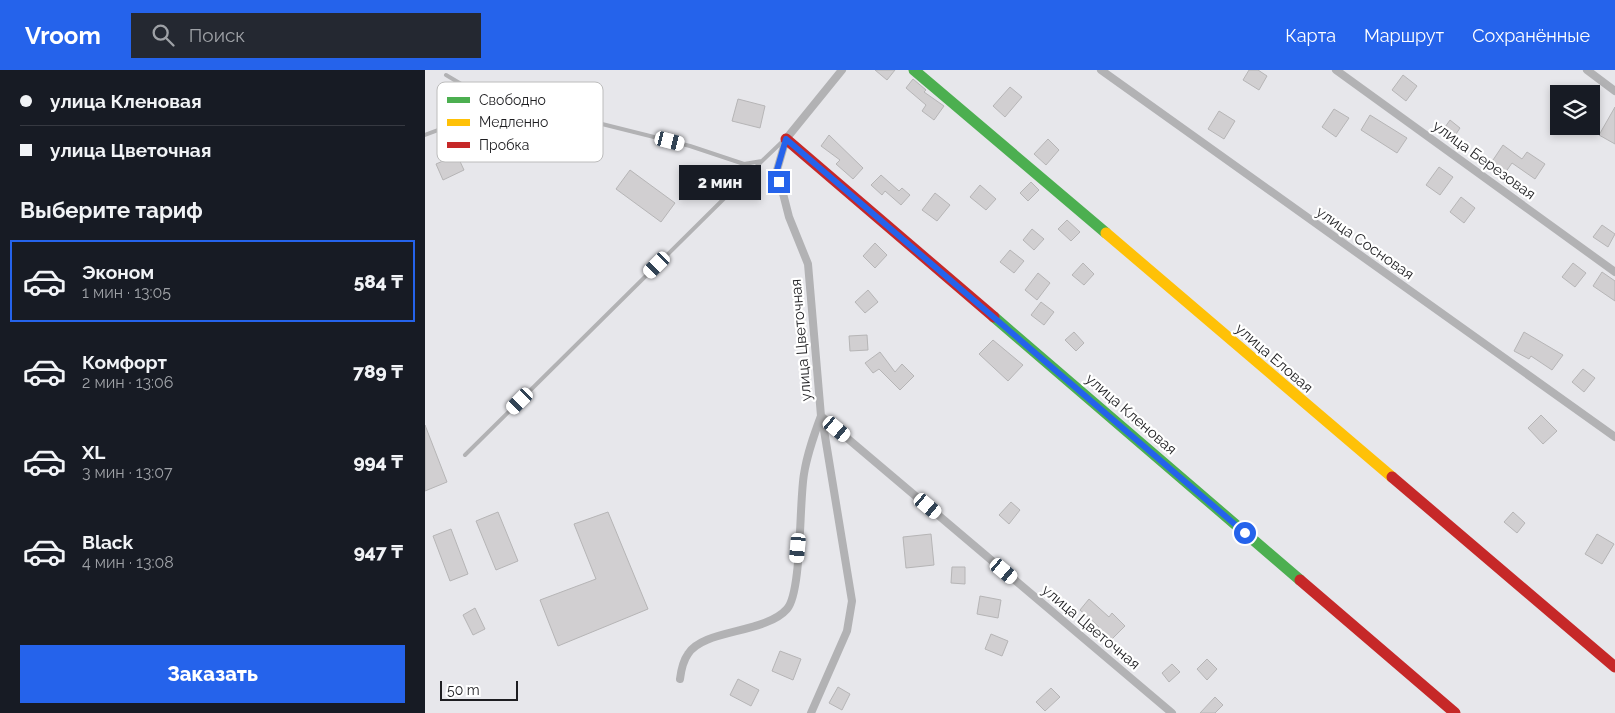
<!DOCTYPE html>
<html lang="ru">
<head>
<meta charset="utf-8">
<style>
  :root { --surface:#171b24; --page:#242831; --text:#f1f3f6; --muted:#9ea1a6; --line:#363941; --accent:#2563eb }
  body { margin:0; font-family:Raleway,sans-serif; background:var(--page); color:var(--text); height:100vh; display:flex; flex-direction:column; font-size:19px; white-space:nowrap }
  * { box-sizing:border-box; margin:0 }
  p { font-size:16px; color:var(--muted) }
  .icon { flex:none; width:28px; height:28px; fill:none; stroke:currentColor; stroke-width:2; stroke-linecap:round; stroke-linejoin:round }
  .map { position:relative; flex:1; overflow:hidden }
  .drawer { display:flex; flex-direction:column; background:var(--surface); width:425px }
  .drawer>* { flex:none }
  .top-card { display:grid; align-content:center; height:110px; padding:0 20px; background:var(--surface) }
  .controls { position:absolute; left:1125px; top:15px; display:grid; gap:10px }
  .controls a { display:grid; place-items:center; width:50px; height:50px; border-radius:0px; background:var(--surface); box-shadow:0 2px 8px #0003; font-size:25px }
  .scale { position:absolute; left:15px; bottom:12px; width:78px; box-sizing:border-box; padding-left:5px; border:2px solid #1e1e21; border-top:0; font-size:14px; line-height:18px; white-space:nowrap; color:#1e1e21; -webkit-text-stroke:4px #fff; paint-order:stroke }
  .end { position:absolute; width:22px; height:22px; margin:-11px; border:6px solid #2563eb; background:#fff; box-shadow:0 0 0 2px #fff }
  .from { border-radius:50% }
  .bubble { position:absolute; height:35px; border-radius:0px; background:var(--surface); box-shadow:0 2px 8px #0003; font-size:16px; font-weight:800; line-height:35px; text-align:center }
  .car { position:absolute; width:15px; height:30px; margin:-15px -8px; border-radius:6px; box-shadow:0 0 4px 1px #0007; background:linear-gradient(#fff 24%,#345 0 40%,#fff 0 76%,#345 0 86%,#fff 0) }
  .top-card b { display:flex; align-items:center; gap:18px; height:48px; font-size:19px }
  .top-card b+b { border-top:1px solid var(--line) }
  .top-card i { width:12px; height:12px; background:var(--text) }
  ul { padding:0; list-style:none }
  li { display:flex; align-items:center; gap:15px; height:82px; margin:0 10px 8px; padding:0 10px; border:2px solid transparent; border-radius:0px }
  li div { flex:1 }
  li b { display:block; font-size:19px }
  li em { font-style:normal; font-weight:800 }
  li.current { border-color:var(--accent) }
  li>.icon { width:45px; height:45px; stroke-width:1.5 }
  h2 { padding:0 20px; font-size:22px; line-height:60px }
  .cta { display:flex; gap:10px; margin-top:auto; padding:10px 20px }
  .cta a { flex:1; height:58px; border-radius:0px; background:var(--accent); color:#fff; font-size:20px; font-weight:800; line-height:58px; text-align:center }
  header { display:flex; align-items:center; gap:30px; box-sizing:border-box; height:70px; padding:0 25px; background:var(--accent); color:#fff }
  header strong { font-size:24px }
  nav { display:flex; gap:28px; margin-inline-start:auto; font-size:18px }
  .search { width:350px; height:45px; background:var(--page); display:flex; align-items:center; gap:12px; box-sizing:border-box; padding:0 18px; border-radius:0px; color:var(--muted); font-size:19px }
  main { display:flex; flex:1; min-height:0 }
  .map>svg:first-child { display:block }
  .building { fill:#d1cfd1; stroke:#b6b5b6 }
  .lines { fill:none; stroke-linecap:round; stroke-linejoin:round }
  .lane { stroke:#b2b2b4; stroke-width:4 }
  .street { stroke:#b2b2b4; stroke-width:8 }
  .fast { stroke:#4caf50; stroke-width:11 }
  .slow { stroke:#ffc107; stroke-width:11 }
  .jam { stroke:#c62828; stroke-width:11 }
  .route { stroke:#2563eb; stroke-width:6 }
  .labels { text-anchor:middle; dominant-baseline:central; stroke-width:4.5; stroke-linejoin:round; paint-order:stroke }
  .street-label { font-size:15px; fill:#1e1e21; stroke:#fff }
  .key { fill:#fff; stroke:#bcbcbc; stroke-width:1 }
  .key-label { font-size:14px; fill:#1e1e21 }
</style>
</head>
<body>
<header>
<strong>Vroom</strong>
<div class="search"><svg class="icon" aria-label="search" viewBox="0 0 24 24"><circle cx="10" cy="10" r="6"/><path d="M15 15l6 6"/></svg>Поиск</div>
<nav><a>Карта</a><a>Маршрут</a><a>Сохранённые</a></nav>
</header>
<main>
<section class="drawer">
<div class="top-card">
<b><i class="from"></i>улица Кленовая</b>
<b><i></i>улица Цветочная</b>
</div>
<h2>Выберите тариф</h2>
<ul>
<li class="current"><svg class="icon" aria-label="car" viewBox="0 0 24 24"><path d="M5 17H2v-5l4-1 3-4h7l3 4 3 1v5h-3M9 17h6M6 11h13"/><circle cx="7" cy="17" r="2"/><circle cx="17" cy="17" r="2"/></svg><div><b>Эконом</b><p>1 мин · 13:05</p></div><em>584 ₸</em></li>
<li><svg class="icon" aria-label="car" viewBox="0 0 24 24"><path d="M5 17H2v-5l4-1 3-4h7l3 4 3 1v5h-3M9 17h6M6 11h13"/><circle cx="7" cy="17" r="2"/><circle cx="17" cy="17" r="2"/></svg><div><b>Комфорт</b><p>2 мин · 13:06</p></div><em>789 ₸</em></li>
<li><svg class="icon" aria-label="car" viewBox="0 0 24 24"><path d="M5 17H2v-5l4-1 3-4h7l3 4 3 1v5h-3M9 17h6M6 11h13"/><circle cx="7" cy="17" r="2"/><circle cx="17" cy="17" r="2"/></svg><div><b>XL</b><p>3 мин · 13:07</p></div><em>994 ₸</em></li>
<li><svg class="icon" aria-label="car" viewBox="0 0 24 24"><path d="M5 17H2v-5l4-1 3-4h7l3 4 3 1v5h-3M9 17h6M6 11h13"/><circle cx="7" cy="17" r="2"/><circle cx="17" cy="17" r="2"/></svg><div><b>Black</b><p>4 мин · 13:08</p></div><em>947 ₸</em></li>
</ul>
<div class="cta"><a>Заказать</a></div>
</section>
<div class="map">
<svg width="1190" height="643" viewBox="0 0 1190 643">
  <rect width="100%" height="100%" fill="#e7e7eb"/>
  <path class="building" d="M450,0h20l-8,10z
    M824,0h9l9,6 -8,14 -16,-10z
    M978,5l14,11 -11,15 -14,-11z
    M488,9l13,11 -2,2 20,14 -10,14 -12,-9 4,-6 -20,-17z
    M585,17l12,10 -17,20 -12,-11z
    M313,29l27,7 -5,22 -28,-7z
    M1190,37v37l-16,-9z
    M909,39l15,9 -13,19 -14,-10z
    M794,41l16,10 -11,18 -16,-10z
    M945,45l37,23 -10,15 -36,-23z
    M1025,50l10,8 -6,9 -11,-7z
    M404,65l34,33 -10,11 -17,-15 4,-4 -19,-14z
    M623,69l11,11 -13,15 -12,-11z
    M1078,75l19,14 5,-7 18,12 -10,15 -23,-16 -9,13 -14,-10z
    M32,85l7,15 -21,10 -7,-16z
    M1014,97l14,10 -13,18 -14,-10z
    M205,100l45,33 -14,19 -45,-33z
    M456,105l18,16 3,-3 8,7 -9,10 -16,-14 -3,4 -11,-10z
    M606,112l8,8 -11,11 -8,-8z
    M555,115l16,14 -10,11 -16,-13z
    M510,123l15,12 -13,16 -15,-11z
    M1036,127l14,11 -11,15 -14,-11z
    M642,150l13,12 -9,9 -13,-12z
    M1177,155l13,9 -7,13 -15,-10z
    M607,159l12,10 -10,11 -11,-10z
    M450,173l12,12 -12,13 -12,-12z
    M585,180l14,11 -10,12 -14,-11z
    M658,193l11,11 -10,11 -12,-10z
    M1148,193l13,10 -11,14 -13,-10z
    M1177,202l13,9v20l-22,-15z
    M613,203l12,10 -13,17 -12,-10z
    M443,220l10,12 -13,11 -10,-11z
    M616,232l13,10 -10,13 -13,-10z
    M649,262l10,11 -8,8 -11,-11z
    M1099,262l39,23 -11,15 -21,-14 -2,3 -15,-8z
    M442,265l1,15 -18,1 -1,-15z
    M568,270l30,25 -15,16 -29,-27z
    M455,282l15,20 7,-8 12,12 -14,14 -21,-21 -6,4 -8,-10z
    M1158,299l12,9 -11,14 -12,-10z
    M1116,345l16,16 -14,13 -15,-16z
    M0,355l22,57 -22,9z
    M586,432l9,8 -11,14 -10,-9z
    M73,442l20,49 -22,9 -20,-49z
    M183,442l40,97 -90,37 -18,-46 56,-21 -22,-55z
    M1088,442l12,11 -8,10 -13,-11z
    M26,459l17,45 -18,7 -17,-45z
    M506,464l3,31 -28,3 -3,-31z
    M1172,464l17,10 -12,20 -17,-10z
    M527,497h13v17l-14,-1z
    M555,526l21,4 -3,18 -21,-4z
    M664,529l20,18 3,-4 13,13 -16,16 -13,-12 3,-3 -19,-17z
    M50,538l10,21 -12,6 -10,-20z
    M566,564l17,7 -6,15 -17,-7z
    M355,581l21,8 -8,21 -21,-9z
    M782,589l10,10 -10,11 -10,-11z
    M747,594l8,8 -11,10 -7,-9z
    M313,609l21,11 -8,16 -21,-11z
    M413,617l12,7 -8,16 -13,-7z
    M626,618l9,9 -15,14 -9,-9z
    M790,627l8,8 -8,8h-15z"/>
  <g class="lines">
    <path class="lane" d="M21,5l54,32
      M0,65l75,-28 74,10 116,29 54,18 18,-3 22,-21
      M40,385l297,-294"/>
    <path class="street" d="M417,0l-56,69 -9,31 12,47 19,47 13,152 351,297
      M676,0l514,367
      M911,0l279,202
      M1162,0l28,21
      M255,609c1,-8 3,-18 8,-25 15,-25 77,-20 99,-45 15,-17 12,-107 17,-135 3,-20 10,-39 17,-58
      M386,643l36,-82 5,-30 -30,-183"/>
    <path class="fast" d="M489,0l192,163
      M569,247l306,263"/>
    <path class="slow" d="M681,163l286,244"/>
    <path class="jam" d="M361,69l208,178
      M967,407l223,190
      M875,510l155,133"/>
  </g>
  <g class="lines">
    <path class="route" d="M354,112l-2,-12 9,-31 459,394"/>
  </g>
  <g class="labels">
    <g class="street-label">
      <text transform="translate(1059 90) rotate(36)">улица Березовая</text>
      <text transform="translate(940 173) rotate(35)">улица Сосновая</text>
      <text transform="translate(376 270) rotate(-95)">улица Цветочная</text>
      <text transform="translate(849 288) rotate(41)">улица Еловая</text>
      <text transform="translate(706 344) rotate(41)">улица Кленовая</text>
      <text transform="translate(666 557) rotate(40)">улица Цветочная</text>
    </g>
  </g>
  <rect x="12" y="12" width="166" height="80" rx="8" class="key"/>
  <rect x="22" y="27" width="23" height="6" fill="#4caf50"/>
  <rect x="22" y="49" width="23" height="7" fill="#ffc107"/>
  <rect x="22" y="72" width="23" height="6" fill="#c62828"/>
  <g class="key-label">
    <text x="54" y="35">Свободно</text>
    <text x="54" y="57">Медленно</text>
    <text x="54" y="80">Пробка</text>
  </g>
</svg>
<div class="controls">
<a><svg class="icon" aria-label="layers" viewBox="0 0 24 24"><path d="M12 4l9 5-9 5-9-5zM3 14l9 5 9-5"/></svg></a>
</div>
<div class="scale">50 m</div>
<i class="end from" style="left:820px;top:463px"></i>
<i class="end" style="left:354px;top:112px"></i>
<div class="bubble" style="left:254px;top:95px;width:82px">2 мин</div>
<i class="car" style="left:245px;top:71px;rotate:104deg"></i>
<i class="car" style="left:232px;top:195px;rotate:225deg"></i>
<i class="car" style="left:95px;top:331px;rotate:225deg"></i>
<i class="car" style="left:412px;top:359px;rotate:130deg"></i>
<i class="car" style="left:503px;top:436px;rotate:130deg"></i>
<i class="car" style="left:373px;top:478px;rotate:185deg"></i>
<i class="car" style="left:579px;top:501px;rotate:130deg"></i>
</div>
</main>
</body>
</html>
